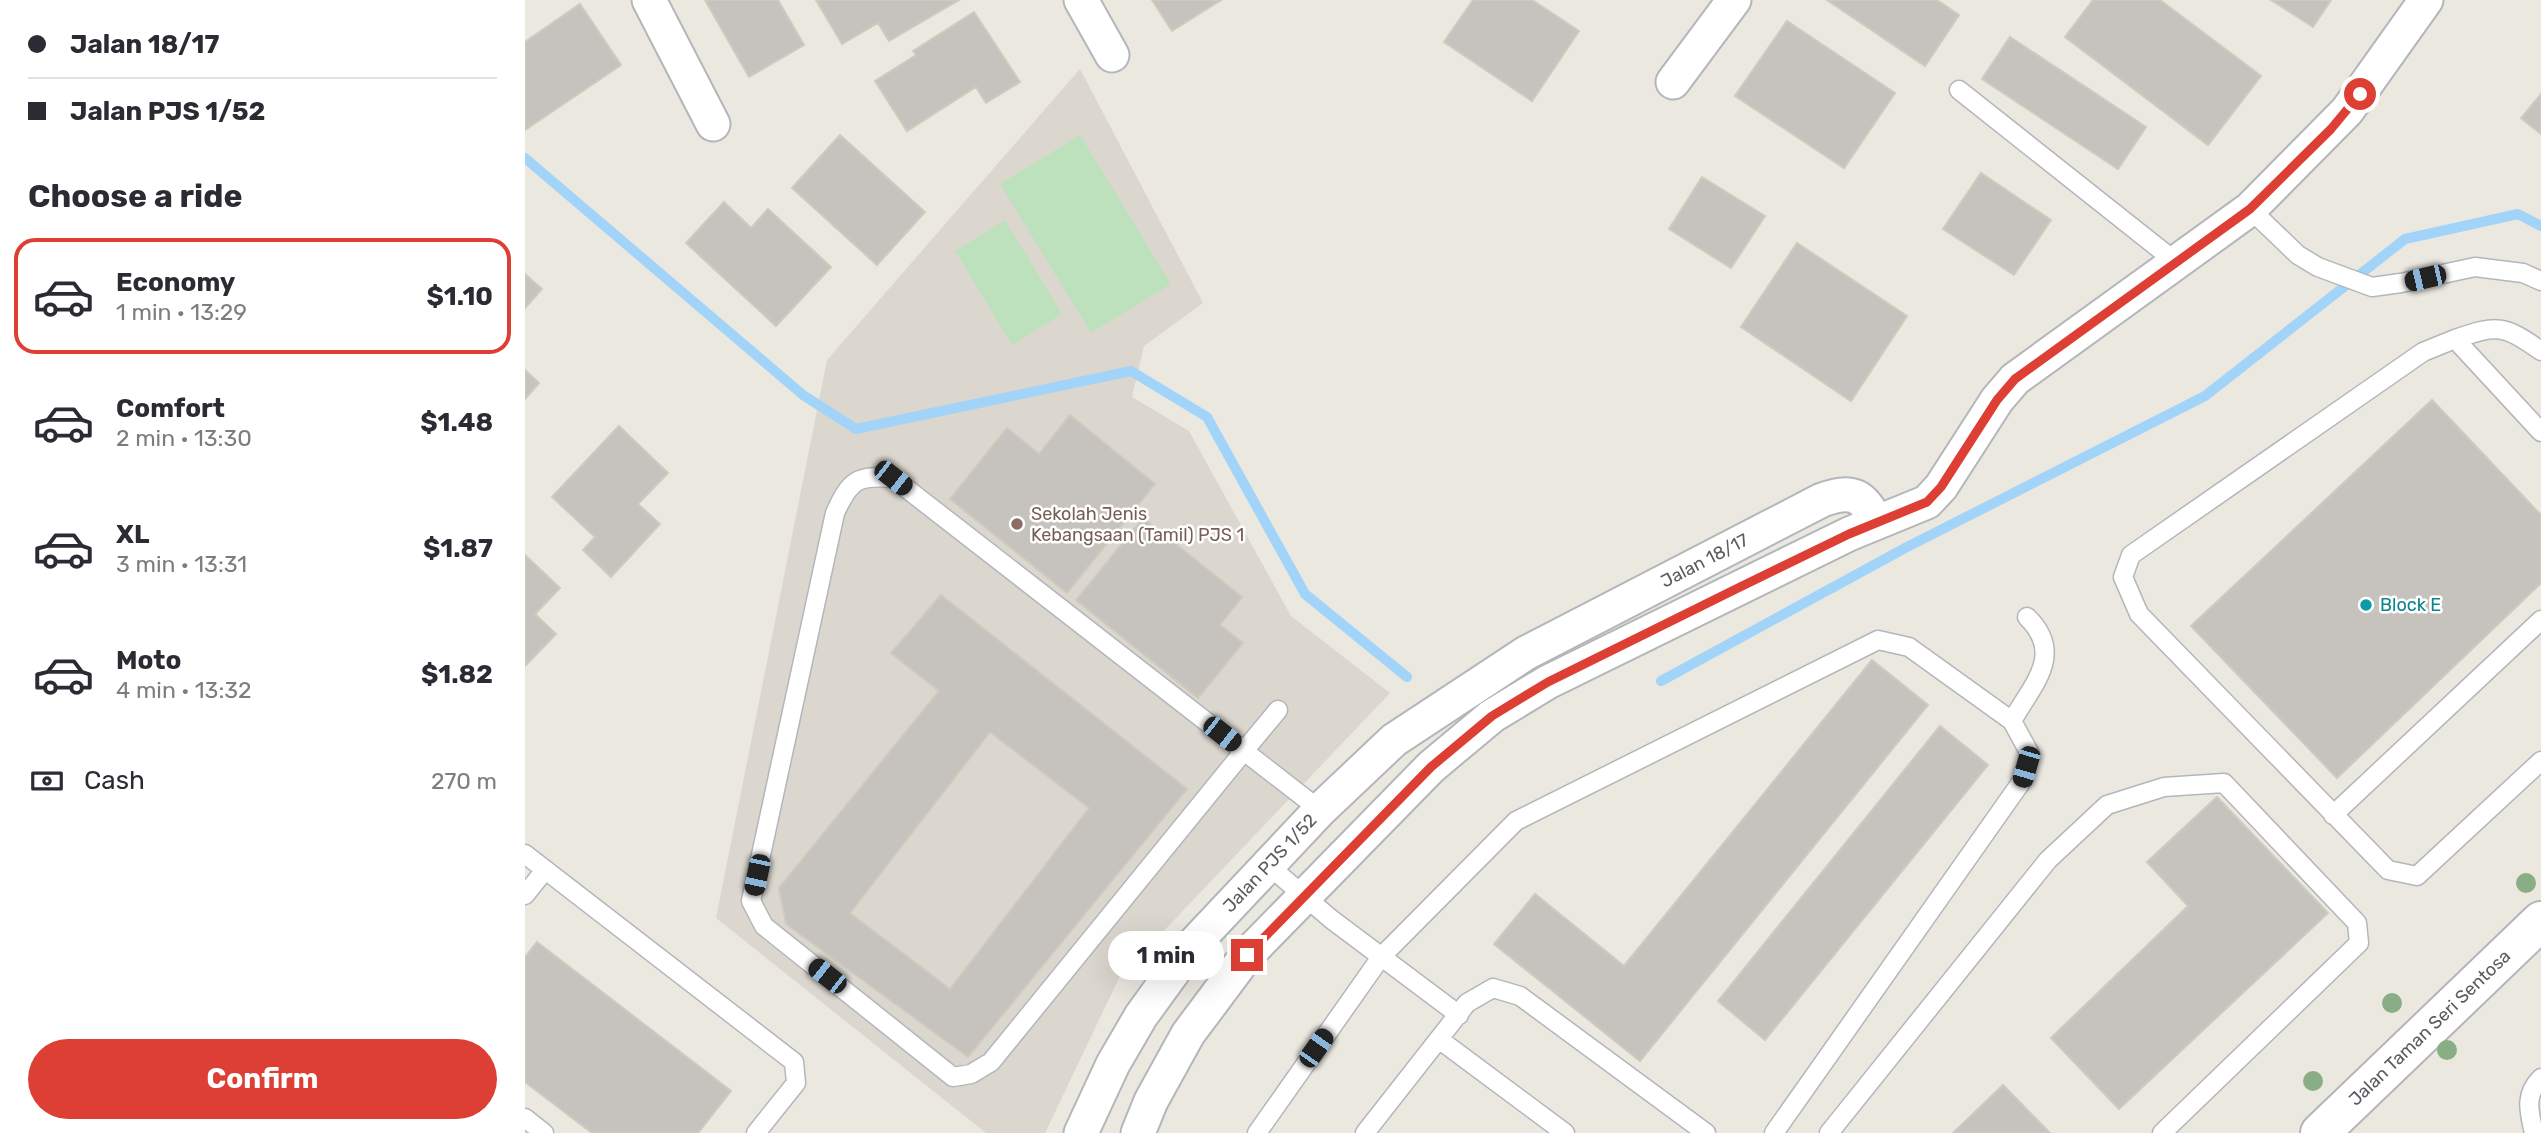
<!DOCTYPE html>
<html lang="en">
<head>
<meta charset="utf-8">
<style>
  :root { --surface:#fff; --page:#f2f2f3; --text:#2b2b33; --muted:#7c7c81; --line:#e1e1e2; --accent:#dd3f34 }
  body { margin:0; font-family:Rubik,sans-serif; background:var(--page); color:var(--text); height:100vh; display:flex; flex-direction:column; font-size:26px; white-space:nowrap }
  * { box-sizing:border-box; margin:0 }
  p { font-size:23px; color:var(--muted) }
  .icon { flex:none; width:38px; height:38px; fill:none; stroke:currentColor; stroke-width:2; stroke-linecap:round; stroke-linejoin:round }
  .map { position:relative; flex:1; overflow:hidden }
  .side { display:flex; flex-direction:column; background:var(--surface); width:525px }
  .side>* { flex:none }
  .banner { display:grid; align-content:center; height:154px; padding:0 28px; background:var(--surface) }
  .end { position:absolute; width:32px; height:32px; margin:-16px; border:9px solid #dd3f34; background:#fff; box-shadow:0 0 0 4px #fff }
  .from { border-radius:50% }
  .bubble { position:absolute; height:49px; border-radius:24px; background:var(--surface); box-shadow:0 7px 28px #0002; font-size:23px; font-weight:700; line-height:49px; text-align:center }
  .car { position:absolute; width:21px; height:42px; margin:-21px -10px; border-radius:9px; box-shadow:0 0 5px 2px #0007; background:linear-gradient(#222 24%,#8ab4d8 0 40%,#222 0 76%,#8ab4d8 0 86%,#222 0) }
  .banner b { display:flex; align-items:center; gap:24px; height:66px; font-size:26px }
  .banner b+b { border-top:2px solid var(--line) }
  .banner i { width:18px; height:18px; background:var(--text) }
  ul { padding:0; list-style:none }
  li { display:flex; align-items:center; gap:21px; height:116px; margin:0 14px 10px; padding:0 14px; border:4px solid transparent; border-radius:21px }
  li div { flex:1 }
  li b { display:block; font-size:26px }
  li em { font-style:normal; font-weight:700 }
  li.selected { border-color:var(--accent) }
  li>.icon { width:63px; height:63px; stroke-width:1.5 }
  h2 { padding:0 28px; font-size:32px; line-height:84px }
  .pay { display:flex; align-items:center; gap:18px; height:77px; padding:0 28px; font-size:26px }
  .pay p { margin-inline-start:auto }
  .primary-button { display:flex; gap:14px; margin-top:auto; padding:14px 28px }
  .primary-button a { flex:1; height:80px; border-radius:42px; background:var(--accent); color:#fff; font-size:28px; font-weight:700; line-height:80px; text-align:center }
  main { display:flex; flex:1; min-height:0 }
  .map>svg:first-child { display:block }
  .education { fill:#dbd7ce }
  .green { fill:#bee1bd }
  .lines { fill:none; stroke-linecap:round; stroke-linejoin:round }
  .stream { stroke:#a2d4f9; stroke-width:10 }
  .building { fill:#c6c3be; stroke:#cfcabf; stroke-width:2; fill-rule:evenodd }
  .lane-casing { stroke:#b3b6ba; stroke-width:21 }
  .street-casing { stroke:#b3b6ba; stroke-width:37 }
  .secondary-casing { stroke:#b2b5ba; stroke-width:42 }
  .lane { stroke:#fff; stroke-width:18 }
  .street { stroke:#fff; stroke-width:33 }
  .secondary { stroke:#fff; stroke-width:38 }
  .tree { fill:#89ae85 }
  .route { stroke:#dd3f34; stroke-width:9 }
  .education-dot { fill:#8d6e63; stroke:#fff; stroke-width:2.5 }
  .culture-dot { fill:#0f9aa8; stroke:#fff; stroke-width:2.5 }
  .labels { text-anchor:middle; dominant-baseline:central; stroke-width:5; stroke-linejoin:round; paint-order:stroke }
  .education-label { font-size:18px; fill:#785e54; stroke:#fff; text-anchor:start }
  .street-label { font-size:18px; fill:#595c60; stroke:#fff }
  .culture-label { font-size:18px; fill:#0d838f; stroke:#fff; text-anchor:start }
</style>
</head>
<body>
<main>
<section class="side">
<div class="banner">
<b><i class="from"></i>Jalan 18/17</b>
<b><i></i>Jalan PJS 1/52</b>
</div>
<h2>Choose a ride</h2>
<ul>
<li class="selected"><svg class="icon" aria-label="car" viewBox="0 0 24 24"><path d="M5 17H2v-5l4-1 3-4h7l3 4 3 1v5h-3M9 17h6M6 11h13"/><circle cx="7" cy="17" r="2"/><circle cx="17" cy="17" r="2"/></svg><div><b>Economy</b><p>1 min · 13:29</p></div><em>$1.10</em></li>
<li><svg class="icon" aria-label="car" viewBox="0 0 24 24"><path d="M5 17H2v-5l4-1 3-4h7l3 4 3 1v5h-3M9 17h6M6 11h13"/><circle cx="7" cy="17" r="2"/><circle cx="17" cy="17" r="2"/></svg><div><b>Comfort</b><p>2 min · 13:30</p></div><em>$1.48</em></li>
<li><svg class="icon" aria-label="car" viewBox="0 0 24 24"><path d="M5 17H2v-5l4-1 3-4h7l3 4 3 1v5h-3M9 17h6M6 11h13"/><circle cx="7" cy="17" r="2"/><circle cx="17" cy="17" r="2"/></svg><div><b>XL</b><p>3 min · 13:31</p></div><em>$1.87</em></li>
<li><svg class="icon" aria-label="car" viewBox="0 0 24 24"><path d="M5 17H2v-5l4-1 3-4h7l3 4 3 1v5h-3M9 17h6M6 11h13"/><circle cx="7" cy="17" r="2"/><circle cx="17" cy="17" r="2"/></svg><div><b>Moto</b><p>4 min · 13:32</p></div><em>$1.82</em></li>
</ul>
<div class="pay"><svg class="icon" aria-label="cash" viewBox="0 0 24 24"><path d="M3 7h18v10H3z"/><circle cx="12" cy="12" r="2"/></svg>Cash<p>270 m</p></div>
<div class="primary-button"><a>Confirm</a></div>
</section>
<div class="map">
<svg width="2016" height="1133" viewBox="0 0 2016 1133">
  <rect width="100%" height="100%" fill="#ebe8e0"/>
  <path class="education" d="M555,69l123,234 -59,43 -12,51 57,34 102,185 99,77 -271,285 -74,155h-59l-270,-215 111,-558z"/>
  <path class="green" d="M555,135l91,149 -80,49 -91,-149z
    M480,220l57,94 -50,31 -57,-94z"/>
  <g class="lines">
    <path class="stream" d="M0,158l278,237 53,34 275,-58 76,46 98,177 102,83
      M1136,681l246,-134 298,-151 200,-157 113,-25 23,12"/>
  </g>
  <path class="building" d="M180,0h73l26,45 -55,32z
    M291,0h143l-70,41 -11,-18 -36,21z
    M627,0h69l-49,31z
    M948,0h59l47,31 -47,70 -88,-59z
    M1302,0h110l22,15 -34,51z
    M1568,0h67l101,76 -53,69 -143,-108z
    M1746,0h60l-18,27z
    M55,4l41,61 -96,65v-88z
    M449,12l46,70 -34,21 -10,-16 -69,44 -32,-50 41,-26 -3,-4z
    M1262,21l108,72 -51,75 -109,-72z
    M1485,37l136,90 -28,42 -136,-90z
    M2016,94v40l-20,-16z
    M315,135l85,77 -48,53 -85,-77z
    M1456,173l70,47 -37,55 -71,-46z
    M1177,177l63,39 -34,52 -62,-39z
    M199,202l27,26 17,-19 63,58 -55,59 -90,-83z
    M1272,243l110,73 -56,85 -110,-74z
    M0,274l17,15 -17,19z
    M0,370l14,13 -14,16z
    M1907,400l109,115v68l-204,195 -146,-152z
    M545,415l85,69 -88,109 -117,-94 57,-71 32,26z
    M94,426l49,47 -30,31 22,20 -49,53 -28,-27 12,-13 -43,-40z
    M618,518l99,79 -22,28 23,18 -45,55 -122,-98z
    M0,555l35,33 -25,26 21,20 -31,32z
    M416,595l246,194 -219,268 -182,-133 -7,-36 160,-197 -48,-38zM465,732l99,76 -139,181 -100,-76z
    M1347,660l56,45 -288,356 -146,-117 41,-50 89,72z
    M1415,726l48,39 -223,275 -47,-39z
    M1692,797l111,116 -209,196 -68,-71 137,-132 -41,-44z
    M12,942l194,149 -33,42h-106l-67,-51v-125z
    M1478,1085l47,48h-97z"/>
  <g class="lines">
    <g class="lane-casing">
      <path id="lane" d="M1434,90l217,172
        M1725,209l48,46 20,12 54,20 29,-4 74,-16 48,6 18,8
        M1930,339c43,-15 49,-14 86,12
        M2016,432l-86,-93 -32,13 -292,203 -8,22 16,37 249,256 29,6 124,-115
        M753,710l-34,41 -253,311 -20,12 -18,3 -189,-151 -13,-25 84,-388c15,-33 22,-38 58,-35l351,273 76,59
        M1487,721c21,-37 53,-67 15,-104
        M1808,815l208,-195
        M0,854l269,208 2,21 -40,50
        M743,865l63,54 128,96
        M0,895l20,-25
        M915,1040l125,93
        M0,1118l19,15
        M732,1133l124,-176 135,-136 362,-181 31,7 103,74 18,33 -8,27 -248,352
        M840,1133l102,-130 26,-15 27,8 186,137
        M1304,1133l219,-273 59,-55 57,-18 60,-4 133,140 2,20 -197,190
        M2009,1133c-5,-22 -10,-38 7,-55"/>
    </g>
    <g class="street-casing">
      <g id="street">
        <path d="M124,0l64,124"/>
        <path d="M556,0l31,55"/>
        <path d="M1148,82l61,-82"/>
        <path id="s1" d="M556,1133l32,-69 28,-48 50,-69 129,-137 74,-70 132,-87 296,-153c29,-10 41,-7 54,22"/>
        <path d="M613,1133l13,-32 37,-67 59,-79 184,-188 61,-51 56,-34 301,-148 78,-32 14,-15 56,-87 18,-21 235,-170 97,-98 79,-111"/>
      </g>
    </g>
    <g class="secondary-casing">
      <g id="secondary">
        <path id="s2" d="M1795,1133l221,-212"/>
      </g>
    </g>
    <use href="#lane" class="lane"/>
    <use href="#street" class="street"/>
    <use href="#secondary" class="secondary"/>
  </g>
  <g class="tree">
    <circle cx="2001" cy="883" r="10"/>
    <circle cx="1867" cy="1003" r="10"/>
    <circle cx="1922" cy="1050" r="10"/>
    <circle cx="1788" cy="1081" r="10"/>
  </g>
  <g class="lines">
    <path class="route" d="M722,955l184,-188 61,-51 56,-34 188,-93 113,-55 78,-32 14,-15 56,-87 18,-21 235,-170 81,-80 29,-35"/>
  </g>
  <circle class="education-dot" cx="492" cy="524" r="7"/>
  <circle class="culture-dot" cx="1841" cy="605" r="7"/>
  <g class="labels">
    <g class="education-label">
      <text x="506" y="514">Sekolah Jenis<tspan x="506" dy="21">Kebangsaan (Tamil) PJS 1</tspan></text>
    </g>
    <g class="street-label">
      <text stroke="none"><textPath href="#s1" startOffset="866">Jalan 18/17</textPath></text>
      <text stroke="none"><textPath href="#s1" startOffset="332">Jalan PJS 1/52</textPath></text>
      <text stroke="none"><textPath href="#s2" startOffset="152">Jalan Taman Seri Sentosa</textPath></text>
    </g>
    <g class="culture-label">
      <text x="1855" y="605">Block E</text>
    </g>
  </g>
</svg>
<i class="end from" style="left:1835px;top:94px"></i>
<i class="end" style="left:722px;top:955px"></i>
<div class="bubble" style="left:583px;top:931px;width:116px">1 min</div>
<i class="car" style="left:1900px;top:278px;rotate:257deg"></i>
<i class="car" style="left:368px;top:478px;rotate:128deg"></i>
<i class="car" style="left:697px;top:734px;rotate:128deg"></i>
<i class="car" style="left:1501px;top:767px;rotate:196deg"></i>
<i class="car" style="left:232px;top:875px;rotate:192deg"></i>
<i class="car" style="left:302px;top:976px;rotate:308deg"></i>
<i class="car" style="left:791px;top:1048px;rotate:35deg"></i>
</div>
</main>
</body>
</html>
